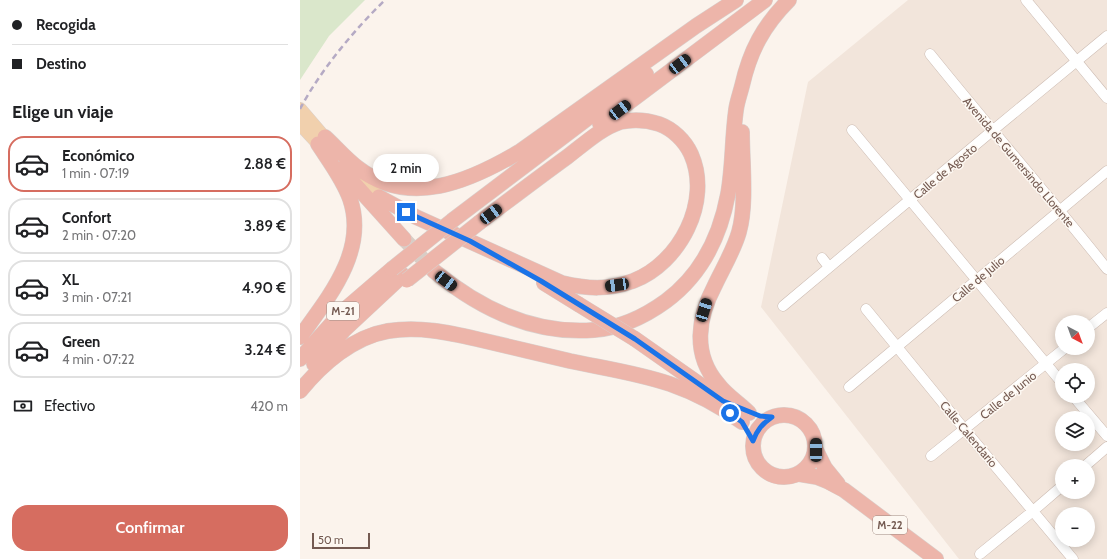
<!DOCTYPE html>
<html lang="es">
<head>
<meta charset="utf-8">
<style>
  :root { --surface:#fff; --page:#f2f2f2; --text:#202124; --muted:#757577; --line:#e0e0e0; --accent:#d66d60 }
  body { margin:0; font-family:Cabin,sans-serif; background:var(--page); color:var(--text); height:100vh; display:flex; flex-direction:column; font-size:15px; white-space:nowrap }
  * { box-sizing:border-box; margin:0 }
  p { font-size:13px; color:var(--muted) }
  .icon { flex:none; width:22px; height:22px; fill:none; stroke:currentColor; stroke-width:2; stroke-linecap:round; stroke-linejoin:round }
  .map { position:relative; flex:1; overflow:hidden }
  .side { display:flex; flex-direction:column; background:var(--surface); width:300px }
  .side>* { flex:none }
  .guide { display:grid; align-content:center; height:88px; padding:0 12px; background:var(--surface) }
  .needle { width:26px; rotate:139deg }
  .controls { position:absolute; left:755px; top:315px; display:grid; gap:8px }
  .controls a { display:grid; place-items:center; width:40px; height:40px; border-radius:50%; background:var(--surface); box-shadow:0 2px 10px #0003; font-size:20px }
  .scale { position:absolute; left:12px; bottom:10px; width:58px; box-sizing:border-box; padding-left:4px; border:2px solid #745a51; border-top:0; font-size:11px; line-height:14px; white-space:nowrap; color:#745a51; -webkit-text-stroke:3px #fdf8f2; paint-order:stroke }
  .end { position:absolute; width:18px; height:18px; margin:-9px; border:5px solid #1a73e8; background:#fff; box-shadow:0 0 0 2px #fff }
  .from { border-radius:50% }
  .bubble { position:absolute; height:28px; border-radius:14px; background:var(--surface); box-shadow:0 2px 10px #0003; font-size:13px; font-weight:600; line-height:28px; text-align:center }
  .car { position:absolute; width:12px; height:24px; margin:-12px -6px; border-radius:5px; box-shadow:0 0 3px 1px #0007; background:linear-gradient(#222 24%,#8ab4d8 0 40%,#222 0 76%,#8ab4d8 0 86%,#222 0) }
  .guide b { display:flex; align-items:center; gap:14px; height:38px; font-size:15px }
  .guide b+b { border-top:1px solid var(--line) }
  .guide i { width:10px; height:10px; background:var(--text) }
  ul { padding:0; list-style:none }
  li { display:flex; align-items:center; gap:12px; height:56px; margin:0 8px 6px; padding:0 4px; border:2px solid var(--line); border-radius:16px }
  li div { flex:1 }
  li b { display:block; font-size:15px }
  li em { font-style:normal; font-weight:600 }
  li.current { border-color:var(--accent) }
  li>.icon { width:36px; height:36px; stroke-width:1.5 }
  h2 { padding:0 12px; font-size:18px; line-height:48px }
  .pay { display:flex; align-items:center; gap:10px; height:44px; padding:0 12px; font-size:15px }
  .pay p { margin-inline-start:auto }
  .button { display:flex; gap:8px; margin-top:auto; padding:8px 12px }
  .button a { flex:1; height:46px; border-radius:16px; background:var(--accent); color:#fff; font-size:16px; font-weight:600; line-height:46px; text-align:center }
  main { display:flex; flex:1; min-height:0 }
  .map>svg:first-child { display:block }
  .residential { fill:#f2e5db; fill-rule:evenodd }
  .green { fill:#dae7cb }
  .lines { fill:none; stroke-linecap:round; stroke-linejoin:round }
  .highway-tunnel { stroke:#d9cdc5; stroke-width:15; stroke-dasharray:15 8; stroke-linecap:butt }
  .minor-casing { stroke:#ccbbb2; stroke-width:11 }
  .major-casing { stroke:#d8d1ce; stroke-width:14 }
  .highway-casing { stroke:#d8d1ce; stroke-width:16 }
  .minor { stroke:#fff; stroke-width:10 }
  .major { stroke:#f1d0ad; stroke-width:13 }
  .highway { stroke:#edb5aa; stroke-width:15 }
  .rail { stroke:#b5aac4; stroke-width:2.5; stroke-dasharray:6 4; stroke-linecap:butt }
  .highway-bridge-casing { stroke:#d8d1ce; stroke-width:16; stroke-linecap:butt }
  .highway-bridge { stroke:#edb5aa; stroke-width:15 }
  .route { stroke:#1a73e8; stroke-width:5 }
  .labels { text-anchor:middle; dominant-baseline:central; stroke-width:3; stroke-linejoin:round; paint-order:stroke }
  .shield { fill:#fdf8f2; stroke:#9d8981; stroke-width:1 }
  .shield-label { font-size:11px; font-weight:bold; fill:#745a51 }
  .street-label { font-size:12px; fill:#745a51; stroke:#fdf8f2 }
</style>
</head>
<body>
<main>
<section class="side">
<div class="guide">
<b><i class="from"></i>Recogida</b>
<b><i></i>Destino</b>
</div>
<h2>Elige un viaje</h2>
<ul>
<li class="current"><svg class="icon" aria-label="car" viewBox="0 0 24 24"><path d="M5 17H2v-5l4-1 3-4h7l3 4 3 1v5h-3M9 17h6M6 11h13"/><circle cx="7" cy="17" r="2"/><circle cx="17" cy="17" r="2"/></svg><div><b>Económico</b><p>1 min · 07:19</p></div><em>2.88 €</em></li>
<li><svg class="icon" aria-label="car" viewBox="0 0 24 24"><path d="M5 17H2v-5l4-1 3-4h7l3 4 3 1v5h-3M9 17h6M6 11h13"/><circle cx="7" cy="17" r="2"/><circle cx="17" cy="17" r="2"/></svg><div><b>Confort</b><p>2 min · 07:20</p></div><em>3.89 €</em></li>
<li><svg class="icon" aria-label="car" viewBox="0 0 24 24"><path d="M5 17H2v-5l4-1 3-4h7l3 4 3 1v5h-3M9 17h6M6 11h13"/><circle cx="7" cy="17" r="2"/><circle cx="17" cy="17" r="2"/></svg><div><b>XL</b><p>3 min · 07:21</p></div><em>4.90 €</em></li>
<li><svg class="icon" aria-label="car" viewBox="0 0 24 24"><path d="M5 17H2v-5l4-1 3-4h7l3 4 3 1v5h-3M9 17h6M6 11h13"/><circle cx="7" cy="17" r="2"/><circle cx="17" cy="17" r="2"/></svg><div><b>Green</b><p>4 min · 07:22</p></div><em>3.24 €</em></li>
</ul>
<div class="pay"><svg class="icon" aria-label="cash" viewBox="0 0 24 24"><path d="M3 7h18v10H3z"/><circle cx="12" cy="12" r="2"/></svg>Efectivo<p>420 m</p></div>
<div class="button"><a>Confirmar</a></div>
</section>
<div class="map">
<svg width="807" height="559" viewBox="0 0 807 559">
  <rect width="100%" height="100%" fill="#fbf3ec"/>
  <path class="residential" d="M608,0h199v559h-148l-198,-252 47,-225zM762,322h26v26h-26zM762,370h26v26h-26zM762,418h26v26h-26zM762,466h26v26h-26zM762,514h26v26h-26z"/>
  <path class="green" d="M0,0h65l-36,36 -29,44z"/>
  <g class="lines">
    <path class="highway-tunnel" d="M104,239l30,32"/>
    <g class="minor-casing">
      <path id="minor" d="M726,0l81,98
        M630,54c58,72 119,142 177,215
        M552,130l210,253
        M522,258l7,9
        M483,306l209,-175 115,-95
        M566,309l99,121 108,129
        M788,328l19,-15
        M549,387l258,-216
        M773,396l34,40
        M631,456l134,-108
        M785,466l22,-19
        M680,554l53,-43 29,-25"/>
    </g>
    <g class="major-casing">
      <path id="major" d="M0,109l30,35
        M0,124l25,27
        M57,176l22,21"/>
    </g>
    <g class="highway-casing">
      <path id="highway" d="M300,124l165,-124
        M442,132c0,30 5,72 -3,100 -5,18 -16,36 -24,53 -17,32 -23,69 3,99 8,11 21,19 31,29
        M25,137c11,10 21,22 33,31 52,40 112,13 161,-16l177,-126 40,-26
        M41,169l63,70
        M79,197l37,20 146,66c26,6 46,7 71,-2 47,-18 79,-80 58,-127 -6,-13 -18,-25 -32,-30 -12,-4 -26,-5 -39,-2 -19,6 -37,23 -53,35 -29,21 -58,43 -87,65
        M153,220l193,-146
        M134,271c45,37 99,64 160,59 26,-2 50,-13 72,-29 35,-26 54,-64 62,-107 5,-27 4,-56 8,-84 1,-8 4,-16 6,-24 8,-35 21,-60 47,-86
        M244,283l34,21
        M0,337c28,-39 68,-86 50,-138 -7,-20 -21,-38 -32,-55
        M335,339l84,59
        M0,359l42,-47 50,-43
        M14,364l30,-34 59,-55
        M0,391c22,-27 53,-54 88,-60 33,-5 62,2 93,9 30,7 59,14 89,21 33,7 68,12 100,23 26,9 50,22 72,38
        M453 446a31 31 0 1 1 62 0a31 31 0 1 1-62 0Z
        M516,450l9,18 13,16
        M499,474l18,3 10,4 17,9 92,69"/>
    </g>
    <use href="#minor" class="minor"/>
    <use href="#major" class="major"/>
    <use href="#highway" class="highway"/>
    <path class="rail" d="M0,109c20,-38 54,-79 85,-109"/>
    <g class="highway-bridge-casing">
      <path id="highway-bridge" d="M92,269l61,-49
        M107,280l73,-58
        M278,304l57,35"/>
    </g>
    <use href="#highway-bridge" class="highway-bridge"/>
  </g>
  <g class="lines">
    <path class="route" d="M106,212l64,29 71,40 94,58 88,62 37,15 12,1c-10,7 -15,13 -19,24l-11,-19 -12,-9"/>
  </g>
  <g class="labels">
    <g class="shield">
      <rect x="27" y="302" width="32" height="18" rx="3"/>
      <rect x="573" y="516" width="34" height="18" rx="3"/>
    </g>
    <g class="shield-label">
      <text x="43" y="311">M-21</text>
      <text x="590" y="525">M-22</text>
    </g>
    <g class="street-label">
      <text transform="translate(719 162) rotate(50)">Avenida de Gumersindo Llorente</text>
      <text transform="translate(645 171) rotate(-40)">Calle de Agosto</text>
      <text transform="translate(678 279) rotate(-40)">Calle de Julio</text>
      <text transform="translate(708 395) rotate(-39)">Calle de Junio</text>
      <text transform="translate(669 434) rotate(50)">Calle Calendario</text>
    </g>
  </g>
</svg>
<div class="controls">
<a><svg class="needle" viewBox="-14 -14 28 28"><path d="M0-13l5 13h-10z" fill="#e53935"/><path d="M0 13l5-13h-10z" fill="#757577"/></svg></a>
<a><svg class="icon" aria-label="locate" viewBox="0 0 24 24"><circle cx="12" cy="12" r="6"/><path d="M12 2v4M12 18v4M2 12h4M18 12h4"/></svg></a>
<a><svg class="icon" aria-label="layers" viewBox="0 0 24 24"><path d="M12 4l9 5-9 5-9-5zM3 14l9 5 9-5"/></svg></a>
<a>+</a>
<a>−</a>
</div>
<div class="scale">50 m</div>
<i class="end from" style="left:430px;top:413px"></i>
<i class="end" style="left:106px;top:212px"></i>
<div class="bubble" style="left:73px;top:154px;width:66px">2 min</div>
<i class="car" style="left:380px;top:64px;rotate:53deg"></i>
<i class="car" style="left:320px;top:110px;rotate:53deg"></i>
<i class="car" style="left:191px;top:214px;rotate:53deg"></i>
<i class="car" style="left:146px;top:281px;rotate:127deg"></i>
<i class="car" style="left:317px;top:285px;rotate:262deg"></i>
<i class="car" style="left:404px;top:310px;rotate:17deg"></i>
<i class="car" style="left:516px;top:450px;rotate:0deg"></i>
</div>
</main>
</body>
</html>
